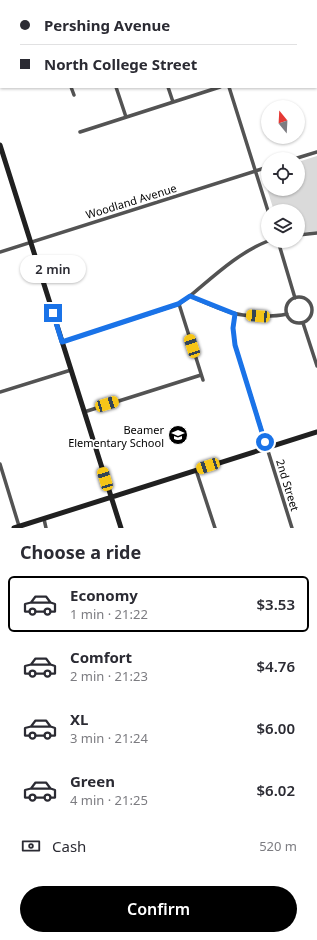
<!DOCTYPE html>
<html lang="en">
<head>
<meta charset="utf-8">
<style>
  :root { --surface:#fff; --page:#f7f7f7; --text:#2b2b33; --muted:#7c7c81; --line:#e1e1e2; --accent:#000 }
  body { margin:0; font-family:"Noto Sans",sans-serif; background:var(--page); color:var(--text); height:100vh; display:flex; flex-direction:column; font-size:15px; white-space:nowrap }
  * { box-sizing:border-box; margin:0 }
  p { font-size:13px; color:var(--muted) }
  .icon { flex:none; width:22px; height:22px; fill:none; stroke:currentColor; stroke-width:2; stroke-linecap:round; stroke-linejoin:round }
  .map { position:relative; height:528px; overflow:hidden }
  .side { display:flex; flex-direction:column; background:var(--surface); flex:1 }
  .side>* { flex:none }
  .banner { position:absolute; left:0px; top:0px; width:317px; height:88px; box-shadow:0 1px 3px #0004; display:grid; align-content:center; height:88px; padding:0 20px; background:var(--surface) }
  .needle { width:26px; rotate:342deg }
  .fabs { position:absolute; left:261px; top:100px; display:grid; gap:8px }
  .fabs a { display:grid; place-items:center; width:44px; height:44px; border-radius:50%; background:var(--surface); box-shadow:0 1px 3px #0004; font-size:20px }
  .end { position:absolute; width:18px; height:18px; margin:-9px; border:5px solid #1a73e8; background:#fff; box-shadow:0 0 0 2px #fff }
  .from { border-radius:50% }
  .bubble { position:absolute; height:28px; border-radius:14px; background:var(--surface); box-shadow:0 1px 3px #0004; font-size:13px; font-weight:600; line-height:28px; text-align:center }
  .car { position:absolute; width:12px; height:24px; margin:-12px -6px; border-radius:5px; box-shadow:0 0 3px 1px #0007; background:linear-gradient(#f5c518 24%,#345 0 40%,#f5c518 0 76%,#345 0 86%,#f5c518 0) }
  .banner b { display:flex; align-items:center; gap:14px; height:38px; font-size:15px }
  .banner b+b { border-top:1px solid var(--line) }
  .banner i { width:10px; height:10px; background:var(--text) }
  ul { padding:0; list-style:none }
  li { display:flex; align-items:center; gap:12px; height:56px; margin:0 8px 6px; padding:0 12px; border:2px solid transparent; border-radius:6px }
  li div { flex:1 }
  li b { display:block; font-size:15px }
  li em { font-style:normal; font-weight:600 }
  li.on { border-color:var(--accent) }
  li>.icon { width:36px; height:36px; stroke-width:1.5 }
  h2 { padding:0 20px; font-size:18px; line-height:48px }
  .pay { display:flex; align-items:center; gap:10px; height:44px; padding:0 20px; font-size:15px }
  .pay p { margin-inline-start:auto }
  .cta { display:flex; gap:8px; margin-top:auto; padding:8px 20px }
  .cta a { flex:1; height:46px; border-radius:24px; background:var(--accent); color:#fff; font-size:16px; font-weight:600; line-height:46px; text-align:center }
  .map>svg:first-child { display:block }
  .green { fill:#dadada }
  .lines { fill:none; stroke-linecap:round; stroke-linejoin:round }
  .street { stroke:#535353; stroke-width:3.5 }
  .secondary { stroke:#202020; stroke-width:5 }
  .route { stroke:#1a73e8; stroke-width:5 }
  .labels { text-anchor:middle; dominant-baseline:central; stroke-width:4; stroke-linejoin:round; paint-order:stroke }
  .street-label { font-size:11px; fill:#000; stroke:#fff }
  .poi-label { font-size:11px; fill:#000; stroke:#fff; text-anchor:end }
</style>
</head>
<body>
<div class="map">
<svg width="317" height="528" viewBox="0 0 317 528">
  <rect width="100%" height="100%" fill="#fff"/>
  <path class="green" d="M317,156v75l-19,2v-22h-24l-11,-35 2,-3 3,-1v17h30v-27z"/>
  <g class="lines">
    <path class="street" d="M202,0v1
      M256,0v1
      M0,46h1
      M316,52l1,1
      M71,87l3,8
      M116,87l10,30
      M168,87l5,15
      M229,87l39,124
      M80,132l140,-45
      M294,159l23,-7
      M298,235l19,-2
      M278,241l17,57
      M0,252l268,-85
      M190,296c24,-20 48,-43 78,-55
      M286 310a13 13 0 1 1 26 0a13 13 0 1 1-26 0Z
      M179,304l24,76
      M235,314l-2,14 2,17 57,183
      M303,323l14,43
      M62,342l117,-38 11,-8c14,6 29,13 43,17 13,4 41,4 54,1
      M0,392l71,-22
      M84,412l117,-37
      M0,464l19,62
      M196,470l19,58
      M44,519l2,9"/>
    <path class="secondary" d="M0,145l121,383
      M14,528l303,-96"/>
  </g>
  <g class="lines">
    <path class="route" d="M53,313l9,29 116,-38 12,-8 45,18 -2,14 2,17 30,97"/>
  </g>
  <defs>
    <g id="school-disc" transform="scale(1)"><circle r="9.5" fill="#000" stroke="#fff"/><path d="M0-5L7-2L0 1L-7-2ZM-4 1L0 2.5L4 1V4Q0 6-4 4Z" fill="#fff"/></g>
  </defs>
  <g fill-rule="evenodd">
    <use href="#school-disc" x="178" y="435"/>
  </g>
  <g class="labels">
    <g class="street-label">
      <text transform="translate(131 201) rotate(-17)">Woodland Avenue</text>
      <text transform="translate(288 485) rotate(73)">2nd Street</text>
    </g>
    <g class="poi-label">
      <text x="164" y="429">Beamer<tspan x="164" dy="13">Elementary School</tspan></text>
    </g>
  </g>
</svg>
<div class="fabs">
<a><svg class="needle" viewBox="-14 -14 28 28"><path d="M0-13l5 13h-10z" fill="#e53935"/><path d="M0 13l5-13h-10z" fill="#7c7c81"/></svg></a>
<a><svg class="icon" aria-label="locate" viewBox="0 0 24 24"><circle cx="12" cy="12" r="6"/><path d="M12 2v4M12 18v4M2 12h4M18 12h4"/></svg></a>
<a><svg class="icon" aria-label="layers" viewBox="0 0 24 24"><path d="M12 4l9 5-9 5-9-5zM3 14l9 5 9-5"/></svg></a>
</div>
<i class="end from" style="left:265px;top:442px"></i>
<i class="end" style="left:53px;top:313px"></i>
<div class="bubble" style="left:20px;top:255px;width:66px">2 min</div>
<i class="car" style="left:258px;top:316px;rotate:275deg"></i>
<i class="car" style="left:192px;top:346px;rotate:342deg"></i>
<i class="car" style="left:107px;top:404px;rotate:73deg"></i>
<i class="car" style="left:208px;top:466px;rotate:252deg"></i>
<i class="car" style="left:105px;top:479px;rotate:343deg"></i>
<div class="banner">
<b><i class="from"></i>Pershing Avenue</b>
<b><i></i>North College Street</b>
</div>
</div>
<section class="side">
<h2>Choose a ride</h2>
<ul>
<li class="on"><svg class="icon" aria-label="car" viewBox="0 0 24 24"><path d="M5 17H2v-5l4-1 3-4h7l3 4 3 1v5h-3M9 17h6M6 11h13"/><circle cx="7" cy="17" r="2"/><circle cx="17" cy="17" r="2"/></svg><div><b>Economy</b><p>1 min · 21:22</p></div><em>$3.53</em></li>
<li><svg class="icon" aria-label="car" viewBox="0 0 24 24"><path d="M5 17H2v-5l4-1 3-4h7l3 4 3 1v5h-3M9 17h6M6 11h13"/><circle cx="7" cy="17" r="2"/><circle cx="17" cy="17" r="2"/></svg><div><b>Comfort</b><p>2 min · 21:23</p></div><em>$4.76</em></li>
<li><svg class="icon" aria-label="car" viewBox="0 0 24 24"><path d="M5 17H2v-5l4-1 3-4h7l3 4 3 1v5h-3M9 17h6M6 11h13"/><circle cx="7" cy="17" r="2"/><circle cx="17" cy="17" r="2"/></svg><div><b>XL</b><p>3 min · 21:24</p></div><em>$6.00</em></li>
<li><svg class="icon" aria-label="car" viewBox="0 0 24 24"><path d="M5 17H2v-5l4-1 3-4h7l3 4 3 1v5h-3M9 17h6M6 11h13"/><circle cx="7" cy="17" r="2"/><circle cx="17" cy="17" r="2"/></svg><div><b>Green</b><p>4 min · 21:25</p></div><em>$6.02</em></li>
</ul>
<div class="pay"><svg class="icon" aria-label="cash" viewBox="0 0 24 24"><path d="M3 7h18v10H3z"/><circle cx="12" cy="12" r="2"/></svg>Cash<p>520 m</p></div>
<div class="cta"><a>Confirm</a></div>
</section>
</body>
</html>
